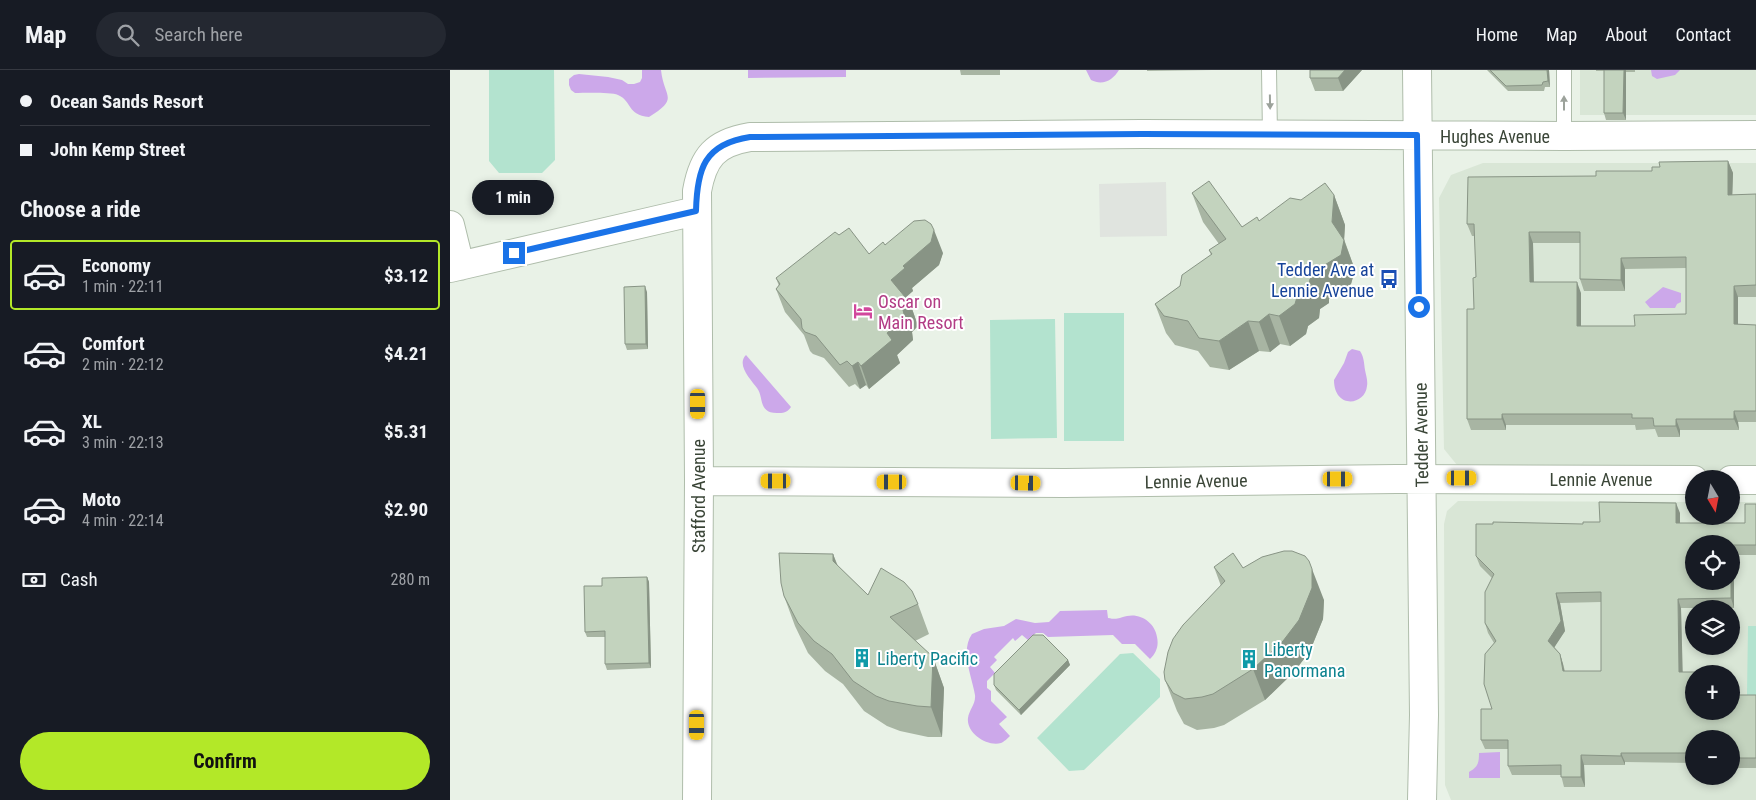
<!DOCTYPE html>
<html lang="en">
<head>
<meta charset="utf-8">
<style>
  :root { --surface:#171b24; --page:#242831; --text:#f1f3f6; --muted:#9ea1a6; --line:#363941; --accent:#b3e828 }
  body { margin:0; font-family:"Roboto Condensed",sans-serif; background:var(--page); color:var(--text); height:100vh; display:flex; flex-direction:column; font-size:19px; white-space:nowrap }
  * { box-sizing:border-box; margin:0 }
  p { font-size:16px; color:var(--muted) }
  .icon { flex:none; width:28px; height:28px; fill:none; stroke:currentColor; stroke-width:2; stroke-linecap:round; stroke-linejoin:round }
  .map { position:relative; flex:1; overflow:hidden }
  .drawer { display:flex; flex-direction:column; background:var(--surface); width:450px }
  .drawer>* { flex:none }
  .banner { display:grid; align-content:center; height:110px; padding:0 20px; background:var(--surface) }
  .needle { width:32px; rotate:170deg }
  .tools { position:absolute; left:1235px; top:400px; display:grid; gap:10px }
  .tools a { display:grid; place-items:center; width:55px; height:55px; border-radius:50%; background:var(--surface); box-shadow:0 2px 8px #0003; font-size:25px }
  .end { position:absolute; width:22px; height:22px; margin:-11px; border:6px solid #1a73e8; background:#fff; box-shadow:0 0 0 2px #fff }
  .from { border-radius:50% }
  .bubble { position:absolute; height:35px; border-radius:18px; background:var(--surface); box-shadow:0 2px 8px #0003; font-size:16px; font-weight:700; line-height:35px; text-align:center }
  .car { position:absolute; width:15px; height:30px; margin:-15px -8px; border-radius:6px; box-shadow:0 0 4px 1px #0007; background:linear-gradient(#f5c518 24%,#345 0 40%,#f5c518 0 76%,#345 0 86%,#f5c518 0) }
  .banner b { display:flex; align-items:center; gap:18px; height:48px; font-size:19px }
  .banner b+b { border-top:1px solid var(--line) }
  .banner i { width:12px; height:12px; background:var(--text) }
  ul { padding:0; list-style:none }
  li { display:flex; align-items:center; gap:15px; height:70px; margin:0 10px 8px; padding:0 10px; border:2px solid transparent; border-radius:5px }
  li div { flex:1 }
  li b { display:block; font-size:19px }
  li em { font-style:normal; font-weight:700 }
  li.current { border-color:var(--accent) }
  li>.icon { width:45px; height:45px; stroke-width:1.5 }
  h2 { padding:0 20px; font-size:22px; line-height:60px }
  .pay { display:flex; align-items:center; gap:12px; height:55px; padding:0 20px; font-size:19px }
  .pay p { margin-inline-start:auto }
  .primary-button { display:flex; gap:10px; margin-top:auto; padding:10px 20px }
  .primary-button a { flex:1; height:58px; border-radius:30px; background:var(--accent); color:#111; font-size:20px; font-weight:700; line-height:58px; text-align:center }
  header { display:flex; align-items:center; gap:30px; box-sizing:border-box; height:70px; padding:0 25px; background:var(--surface); border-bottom:1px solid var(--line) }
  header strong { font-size:24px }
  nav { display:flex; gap:28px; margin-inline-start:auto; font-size:18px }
  .search { width:350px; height:45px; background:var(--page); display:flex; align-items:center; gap:12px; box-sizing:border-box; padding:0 18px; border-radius:28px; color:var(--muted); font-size:19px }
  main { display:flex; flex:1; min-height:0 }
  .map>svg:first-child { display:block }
  .residential { fill:#d9e6d6; fill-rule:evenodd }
  .green { fill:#b3e3cf }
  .parking { fill:#e0e4df }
  .water { fill:#cca8ea }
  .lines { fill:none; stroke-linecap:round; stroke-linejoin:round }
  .service-casing { stroke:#afbdab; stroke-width:16 }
  .minor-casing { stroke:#afbdab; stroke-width:30 }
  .service { stroke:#fff; stroke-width:14 }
  .minor { stroke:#fff; stroke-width:28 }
  .wall { fill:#a8b5a3; fill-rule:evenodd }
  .shaded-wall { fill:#889485 }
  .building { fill:#c3d3be; stroke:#889485; fill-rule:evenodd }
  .oneway { fill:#9ca29b }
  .route { stroke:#1a73e8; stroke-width:6 }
  .labels { text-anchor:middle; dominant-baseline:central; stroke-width:4; stroke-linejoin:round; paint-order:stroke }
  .street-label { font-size:18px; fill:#3a4537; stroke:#fff }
  .transit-label { font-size:18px; fill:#164399; stroke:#fff; text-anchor:end }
  .hotel-label { font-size:18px; fill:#b23c85; stroke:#fff; text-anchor:start }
  .culture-label { font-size:18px; fill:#0d838f; stroke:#fff; text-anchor:start }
</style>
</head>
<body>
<header>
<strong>Map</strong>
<div class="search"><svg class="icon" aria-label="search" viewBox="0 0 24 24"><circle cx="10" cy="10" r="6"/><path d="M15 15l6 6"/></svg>Search here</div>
<nav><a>Home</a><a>Map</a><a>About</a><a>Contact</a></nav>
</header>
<main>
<section class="drawer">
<div class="banner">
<b><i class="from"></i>Ocean Sands Resort</b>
<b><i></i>John Kemp Street</b>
</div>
<h2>Choose a ride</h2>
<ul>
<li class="current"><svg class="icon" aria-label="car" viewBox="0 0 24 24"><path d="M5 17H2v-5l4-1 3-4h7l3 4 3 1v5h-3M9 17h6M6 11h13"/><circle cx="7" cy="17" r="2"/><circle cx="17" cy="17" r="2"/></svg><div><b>Economy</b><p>1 min · 22:11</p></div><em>$3.12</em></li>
<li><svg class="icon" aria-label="car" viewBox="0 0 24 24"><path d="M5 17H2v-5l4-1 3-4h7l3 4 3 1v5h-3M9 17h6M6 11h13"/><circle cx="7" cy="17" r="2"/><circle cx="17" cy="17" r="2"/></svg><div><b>Comfort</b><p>2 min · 22:12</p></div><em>$4.21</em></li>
<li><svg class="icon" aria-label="car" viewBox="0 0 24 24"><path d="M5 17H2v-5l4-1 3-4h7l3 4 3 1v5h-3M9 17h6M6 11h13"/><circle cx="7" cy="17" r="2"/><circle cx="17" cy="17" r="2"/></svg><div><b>XL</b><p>3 min · 22:13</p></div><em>$5.31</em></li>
<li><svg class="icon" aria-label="car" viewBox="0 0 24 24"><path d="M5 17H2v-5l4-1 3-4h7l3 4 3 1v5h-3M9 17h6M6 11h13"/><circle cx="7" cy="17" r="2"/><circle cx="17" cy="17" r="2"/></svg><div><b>Moto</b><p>4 min · 22:14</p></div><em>$2.90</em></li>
</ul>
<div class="pay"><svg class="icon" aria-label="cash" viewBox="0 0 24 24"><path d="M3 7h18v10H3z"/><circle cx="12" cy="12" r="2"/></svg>Cash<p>280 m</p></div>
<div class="primary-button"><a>Confirm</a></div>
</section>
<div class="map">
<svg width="1306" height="730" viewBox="0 0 1306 730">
  <rect width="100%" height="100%" fill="#e9f2e7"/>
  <path class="residential" d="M1130,0h176v45h-176z
    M1033,93h273v309l-275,1 -24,-8 -13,-16 -5,-251 12,-23z
    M1008,431l236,1v14h37v-14h25v298h-305l-6,-15 -1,-261 3,-13zM1244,474h37v37h-37zM1244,539h37v37h-37zM1244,604h37v37h-37zM1244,669h37v37h-37z"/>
  <path class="green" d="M39,0h65l1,90 -13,13h-43l-10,-12z
    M614,243h60v128h-60z
    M605,249l2,119 -66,1 -1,-119z
    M1298,556h8v69h-9z
    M683,583l27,26v18l-76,73 -15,1 -32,-33 83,-84z"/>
  <path class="parking" d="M716,112l1,54 -67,1 -1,-53z"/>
  <path class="water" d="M192,0h19c3,28 19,28 -12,47 -22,-2 -17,-16 -31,-22 -7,-3 -33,-2 -43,-2l-4,-3 -2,-5v-6l5,-4 5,-1 29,3 14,3 6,4h6l6,-2 2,-4z
    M298,0h98v7l-98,1z
    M636,0h33c-6,10 -16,16 -28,10z
    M1201,0h29l-5,5 -18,4 -5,-3z
    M1213,217l18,6v9l-4,2 -2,4h-25l-5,-6z
    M902,279l8,2c4,6 4,12 5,19 1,5 3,11 2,16 -2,20 -33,23 -33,-6l10,-17 4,-11z
    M296,285l45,52c-4,6 -8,6 -14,6 -19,0 -13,-16 -20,-25 -6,-8 -21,-23 -11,-33z
    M657,540l1,8c10,2 10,0 19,-2 14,-3 28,7 30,21 2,9 -1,16 -7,22l-15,-15h-13l-9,-9 -65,2 -5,-4h-7l-8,7 -6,-5 -7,6 -2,-3 -19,19 3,3 -7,7 5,6 -8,8v7l4,3v10l16,16 -8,7 11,12c-2,2 -6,6 -9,7 -14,4 -35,-10 -33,-25 1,-8 8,-14 7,-23 -3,-18 -15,-44 -3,-61l12,-5 20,-3 12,-7 19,4 14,-1 11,-11z
    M1050,682v26h-31v-6c9,-5 10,-9 10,-19z"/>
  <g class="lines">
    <g class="service-casing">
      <path id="service" d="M819,0l1,65
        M1114,0v66"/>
    </g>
    <g class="minor-casing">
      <path id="minor" d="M967,0l7,645 -2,85
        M0,155l10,41
        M0,198l246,-57
        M1281,410h25
        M249,411l366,2 331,-4 298,1
        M247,730l2,-319 -2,-290c6,-34 18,-48 53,-54l392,-3 422,2 192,-1"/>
    </g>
    <use href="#service" class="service"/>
    <use href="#minor" class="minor"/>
  </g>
  <path class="wall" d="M510,0h40v5h-39z
    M697,0h65l-65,1z
    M860,0h52l-19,21h-28l-5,-13z
    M1037,0h62l1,17h-5l-1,4h-36z
    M1146,0h39v2h-9v48h-20l-2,-7v-42h-8z
    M1278,91l5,12 -1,22 24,-1v103h-18v27l18,1v97h-18l1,8h-59v7h-22l-3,-8 -19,1 -1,-5h-129v5h-35l-4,-11 7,-110 2,-32 -1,-41h-3l-5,-12 129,-48 56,-5 8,-4zM1083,173h47v36l4,12h41v-22l61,-1v46l-51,12h-54v-33l-47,-11z
    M742,123l50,34 17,-6 42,-21 33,-5 11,30 -1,14 11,31 -4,14 -22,15v4l-9,6 -1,9 -11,8 -2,8 -16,12 -10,-2 -10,8 -11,-1 -30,19 -19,-3 -12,-16 -23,-6 -9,-12 -11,-29 25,-18 31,-31 -2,-5 10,-6 -16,-22z
    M435,175l58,8 -4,12 -27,23 1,3 -8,7 5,5 8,23 -6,6 1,8 -16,15 3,8 -31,26 -3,-4 -6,4 -5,-5 -6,3 -25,-29 -11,-4 -3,-3 -6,-16 -19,-23 -9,-23 3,-3 -3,-8 93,-24z
    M197,222l1,57 -21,1 -2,-6z
    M1306,434v51h-22v53h-53l1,64h49v2h-37l40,8v13h22v73h-22v4h-3v-33h-37v24l-69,-1v3h-41l1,22h-21l-3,-12h-49l-4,-9v-17h-23l-4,-9 11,-31 2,-66 -6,-10 -3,-10 7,-45 -12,-12 -4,-10 107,-32 97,-11v10h65zM1281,474v37h-37zM1151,532v69h-36l-2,-7 -3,-10 -6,-7 11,-16 -5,-28z
    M383,484l5,12 30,29 50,9 11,30 -14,7 18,16 11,31 -2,49h-14l-28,-6 -13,-5 -23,-15 -21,-27 -18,-13 -17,-18 -13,-27 -11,-30z
    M764,497l29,1 81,32 -1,19 -13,32 -16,21 -29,28 -41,25 -10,3 -17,2 -13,-6 -7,-13 -12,-31 56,-94z
    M197,507l2,5 2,86 -44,2 -2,-6v-27h-18l-2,-5 17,-46z
    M618,590l2,5 -49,50 -25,-25 -2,-5z"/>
  <path class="shaded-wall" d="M895,0h17l-19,21 -5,-13z
    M1097,0h2l1,17 -2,-6z
    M1174,0h2v50l-3,-7z
    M1278,91l5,12 -1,33 -4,-11z
    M884,125l11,30 -1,17v-2l11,30 -4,14 -22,15v4l-9,6 -1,9 -11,8 -2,8 -16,12 -11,-30 18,-19 13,-18 8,-10 14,-47z
    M484,160l9,23 -4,12 -27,23 1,3 -14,12 -8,-23z
    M1079,162l4,11 1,51 -4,-12z
    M1171,188l4,11v22l-4,-11z
    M1127,212l4,11v44l-4,-11z
    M195,216l2,6 1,57 -2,-5z
    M1284,216l4,11v39l-4,-12z
    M460,233l8,23 -6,6 1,8 -16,15 3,8 -31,26 -8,-23 42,-56z
    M819,244l11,30 -10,8 -11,-30z
    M798,251l11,30 -30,19 -10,-29z
    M408,292l8,23 -6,4 -8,-23z
    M1284,341l4,11 1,8 -5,-11z
    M1052,344l4,11v5l-4,-11z
    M1226,349l4,11v7l-4,-11z
    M1226,433l4,10v20l-4,-10z
    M1281,477l3,8v53l-3,-10z
    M383,484l11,30 -11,-23z
    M862,499l12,31 -1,19 -13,32 -16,21 -29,28 -12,-31z
    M197,507l2,5 2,86 -2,-5z
    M1106,523l4,10 5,28 -13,20 -4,-10z
    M1228,529l3,9 2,74 -4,-10z
    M1110,584l3,10 3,17 -3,-10z
    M483,587l11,31 -2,49 -11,-30z
    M618,590l2,5 -49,50 -2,-5z
    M1281,604l3,8v23l-3,-8z
    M1171,683l4,9v3l-4,-9z
    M1131,685l3,10 1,22 -4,-10z
    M1281,690l3,8v4l-3,-9z"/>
  <path class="building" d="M860,0h35l-7,8h-28z
    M1040,0h57l1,11 -5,1 -1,3 -36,1z
    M1154,0h20l-1,43h-19z
    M1278,91v34l28,-1v91l-22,1v38l22,1v86h-22v8h-58v7h-22l-1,-8h-21v-4h-130v5h-35v-110h7l-1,-31 3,-1 -2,-53h-7l1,-47 128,-1v-5h56v-4h8l-1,-5zM1079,162h51v47l41,1v-22l65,-1v57l-52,1 1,11h-58v-44h-47z
    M759,111l33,46 15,-10 2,4 31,-23 11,2 24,-17 9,12 -2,27 12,18 -3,15 -23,14v4l-8,6 -2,10 -11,8 -2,7 -16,12 -10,-2 -10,8 -11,-1 -29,20 -20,-3 -11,-17 -24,-5 -9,-12 25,-18 2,-11 30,-21 -3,-4 17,-11 -34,-46z
    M475,150l6,4 3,6 -3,12 -28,24 2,2 -14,12 19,23 -7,7 2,8 -18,15 5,7 -31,26 -3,-4 -6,4 -5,-5 -7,4 -24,-29 -11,-4 -3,-4 -1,-9 -25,-30 4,-5 -4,-6 59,-46 4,3 10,-7 20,26 14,-12 2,3 29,-24z
    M195,216l1,58h-21l-1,-57z
    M1149,432l77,1v20h69v-19h11v41h-25v-1h-37v37h37v17l-53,1 1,73h52v2h-37v37h37v-16h25v63h-25v-19h-37v14h-73v3l-40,-1v22h-20v-12l-53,1v-26h-27v-31h11l-8,-25 1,-30 11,-13 -11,-18v-31l9,-18 -18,-18v-32h17v-2l90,2v-2h17zM1151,522v79h-38l-3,-17 -12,-13 13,-20 -5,-28z
    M834,481h8l13,5 4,5 3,8v19l-13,32 -16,21 -30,28 -40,25 -11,3 -17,2 -12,-6 -8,-13 -1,-8 4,-20 5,-13 10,-14 42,-44 -11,-14 19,-14 10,15 19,-11z
    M329,483l54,1v7l35,34 13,-27 23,14 8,9 6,13 -28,13 43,40 -2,50 -14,-1 -28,-5 -13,-5 -23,-15 -21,-27 -18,-13 -16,-18 -14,-27 -3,-13z
    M197,507l2,86 -44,1v-33l-20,1 -1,-46h18v-8z
    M583,565h10l25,25 -49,50 -25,-25v-11z"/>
  <defs><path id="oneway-solid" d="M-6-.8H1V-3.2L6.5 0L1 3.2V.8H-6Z" transform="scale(1.25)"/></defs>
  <g class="oneway">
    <use href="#oneway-solid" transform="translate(820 32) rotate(89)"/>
    <use href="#oneway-solid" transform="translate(1114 33) rotate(-90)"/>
  </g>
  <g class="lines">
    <path class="route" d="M64,183l182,-42c1,-42 8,-67 54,-74l392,-3 275,1 2,172"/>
  </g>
  <defs>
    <g id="bus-bare" transform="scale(1.5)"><path d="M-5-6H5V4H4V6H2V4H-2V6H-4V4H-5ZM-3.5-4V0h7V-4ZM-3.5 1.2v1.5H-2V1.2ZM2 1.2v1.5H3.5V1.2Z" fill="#1a4fb4" stroke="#fff" stroke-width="2.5" paint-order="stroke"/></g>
    <g id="hotel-bare" transform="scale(1.5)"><path d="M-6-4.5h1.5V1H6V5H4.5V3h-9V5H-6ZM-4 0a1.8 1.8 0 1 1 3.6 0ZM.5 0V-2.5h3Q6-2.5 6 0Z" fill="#d1479c" stroke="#fff" stroke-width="2.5" paint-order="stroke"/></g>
    <g id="building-bare" transform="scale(1.5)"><path d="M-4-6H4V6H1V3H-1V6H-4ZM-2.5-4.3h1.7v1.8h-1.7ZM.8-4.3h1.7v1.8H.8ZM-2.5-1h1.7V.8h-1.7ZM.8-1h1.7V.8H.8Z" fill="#0f9aa8" stroke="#fff" stroke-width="2.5" paint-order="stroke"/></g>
  </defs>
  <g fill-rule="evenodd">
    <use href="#bus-bare" x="939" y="209"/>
    <use href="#hotel-bare" x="413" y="241"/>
    <use href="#building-bare" x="412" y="588"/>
    <use href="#building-bare" x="799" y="589"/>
  </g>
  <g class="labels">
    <g class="street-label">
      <text x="1045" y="66">Hughes Avenue</text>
      <text transform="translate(971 365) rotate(-91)">Tedder Avenue</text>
      <text x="1151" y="409">Lennie Avenue</text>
      <text transform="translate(746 411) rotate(-1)">Lennie Avenue</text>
      <text transform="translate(248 426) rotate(-90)">Stafford Avenue</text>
    </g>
    <g class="transit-label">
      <text x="924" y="199">Tedder Ave at<tspan x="924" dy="21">Lennie Avenue</tspan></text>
    </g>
    <g class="hotel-label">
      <text x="428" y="231">Oscar on<tspan x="428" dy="21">Main Resort</tspan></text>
    </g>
    <g class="culture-label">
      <text x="814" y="579">Liberty<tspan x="814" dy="21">Panormana</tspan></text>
      <text x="427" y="588">Liberty Pacific</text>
    </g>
  </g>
</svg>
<div class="tools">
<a><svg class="needle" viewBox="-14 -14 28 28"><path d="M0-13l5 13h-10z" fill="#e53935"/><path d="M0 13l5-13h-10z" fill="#9ea1a6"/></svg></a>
<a><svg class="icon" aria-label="locate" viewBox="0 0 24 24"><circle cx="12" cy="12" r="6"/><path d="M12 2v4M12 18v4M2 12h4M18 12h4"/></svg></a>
<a><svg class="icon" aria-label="layers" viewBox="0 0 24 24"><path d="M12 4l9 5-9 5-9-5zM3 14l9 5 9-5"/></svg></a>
<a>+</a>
<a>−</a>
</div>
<i class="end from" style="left:969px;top:237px"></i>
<i class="end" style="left:64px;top:183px"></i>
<div class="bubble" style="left:22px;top:110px;width:82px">1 min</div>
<i class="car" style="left:248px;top:334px;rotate:180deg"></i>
<i class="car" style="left:1012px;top:408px;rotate:90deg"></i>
<i class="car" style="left:888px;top:409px;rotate:90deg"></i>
<i class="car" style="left:326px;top:411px;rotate:270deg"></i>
<i class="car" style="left:442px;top:412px;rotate:270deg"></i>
<i class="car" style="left:576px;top:413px;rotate:91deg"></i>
<i class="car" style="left:247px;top:655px;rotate:180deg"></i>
</div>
</main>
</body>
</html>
